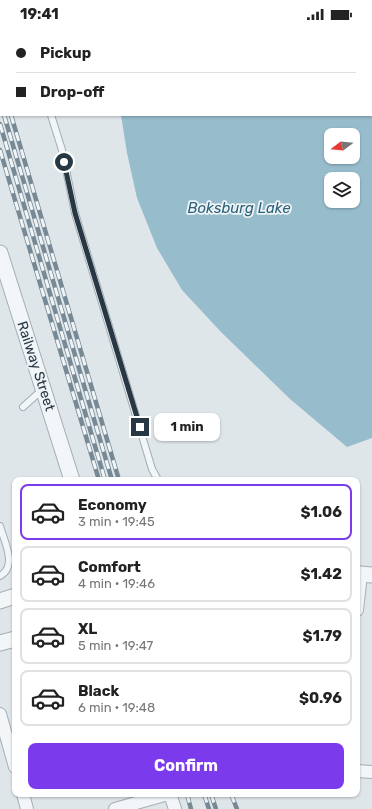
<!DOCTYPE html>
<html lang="en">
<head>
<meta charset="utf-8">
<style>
  :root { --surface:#fff; --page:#f6f6f6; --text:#222; --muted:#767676; --line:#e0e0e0; --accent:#7c3aed }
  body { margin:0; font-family:Rubik,sans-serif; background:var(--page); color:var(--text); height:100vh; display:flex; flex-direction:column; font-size:15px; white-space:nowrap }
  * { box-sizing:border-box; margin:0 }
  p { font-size:13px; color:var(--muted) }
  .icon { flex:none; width:22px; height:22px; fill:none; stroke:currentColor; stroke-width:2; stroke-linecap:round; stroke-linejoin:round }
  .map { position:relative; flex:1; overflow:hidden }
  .side { position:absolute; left:12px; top:449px; width:348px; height:320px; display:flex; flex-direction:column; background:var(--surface); border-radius:8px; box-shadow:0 1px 3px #0004 }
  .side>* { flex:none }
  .guide { position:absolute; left:0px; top:0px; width:372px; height:88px; box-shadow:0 1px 3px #0004; display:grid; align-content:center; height:88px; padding:0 16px; background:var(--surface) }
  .needle { width:26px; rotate:254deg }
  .fabs { position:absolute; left:324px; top:100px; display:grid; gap:8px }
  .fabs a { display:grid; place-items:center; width:36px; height:36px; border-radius:8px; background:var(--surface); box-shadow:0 1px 3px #0004; font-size:20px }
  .end { position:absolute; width:18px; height:18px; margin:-9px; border:5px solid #273743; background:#fff; box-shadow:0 0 0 2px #fff }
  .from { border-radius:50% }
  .bubble { position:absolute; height:28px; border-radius:8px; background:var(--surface); box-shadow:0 1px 3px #0004; font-size:13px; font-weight:700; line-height:28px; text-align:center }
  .guide b { display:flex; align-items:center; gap:14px; height:38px; font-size:15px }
  .guide b+b { border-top:1px solid var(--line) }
  .guide i { width:10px; height:10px; background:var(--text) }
  ul { padding:7px 0 0; list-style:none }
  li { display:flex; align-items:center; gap:12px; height:56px; margin:0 8px 6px; padding:0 8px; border:2px solid var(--line); border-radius:8px }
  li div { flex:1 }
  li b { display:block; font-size:15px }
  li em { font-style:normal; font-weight:700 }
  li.active { border-color:var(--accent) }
  li>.icon { width:36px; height:36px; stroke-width:1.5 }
  .primary-button { display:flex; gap:8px; margin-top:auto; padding:8px 16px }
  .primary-button a { flex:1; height:46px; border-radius:8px; background:var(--accent); color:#fff; font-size:16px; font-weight:700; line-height:46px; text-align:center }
  .status { display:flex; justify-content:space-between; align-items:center; height:28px; padding:0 20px; background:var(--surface); direction:ltr }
  .status svg { height:11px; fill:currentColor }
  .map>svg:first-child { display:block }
  .water { fill:#97bdcd; fill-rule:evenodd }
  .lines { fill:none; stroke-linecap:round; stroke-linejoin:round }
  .service-casing { stroke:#a4aeb5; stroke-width:8 }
  .minor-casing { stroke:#a4aeb5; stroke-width:14 }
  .tertiary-casing { stroke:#a4aeb5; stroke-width:17 }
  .service { stroke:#f2f6f8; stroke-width:6 }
  .minor { stroke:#f2f6f8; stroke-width:12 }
  .tertiary { stroke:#f2f6f8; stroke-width:15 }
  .rail-casing { stroke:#778995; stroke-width:4.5 }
  .rail { stroke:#eff4f7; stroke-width:3; stroke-dasharray:9; stroke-linecap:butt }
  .route { stroke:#273743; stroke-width:5 }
  .labels { text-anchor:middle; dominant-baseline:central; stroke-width:3.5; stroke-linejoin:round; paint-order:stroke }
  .street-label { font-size:14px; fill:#273743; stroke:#eff4f7 }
  .water-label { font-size:15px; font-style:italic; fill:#2d617a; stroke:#eff4f7 }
</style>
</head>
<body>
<div class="status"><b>19:41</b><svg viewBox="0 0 49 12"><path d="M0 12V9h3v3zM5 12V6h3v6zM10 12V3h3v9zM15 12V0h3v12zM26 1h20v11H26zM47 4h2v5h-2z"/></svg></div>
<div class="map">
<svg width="372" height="781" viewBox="0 0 372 781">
  <rect width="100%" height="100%" fill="#dfe6ea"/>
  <path class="water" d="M108,0h264v410l-25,9 -57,-48 -69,-67 -39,-42 -25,-42 -20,-50 -10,-45 -6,-38h250v-86zM331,107h22v22h-22zM331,151h22v22h-22z"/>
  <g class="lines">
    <g class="service-casing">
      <path id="service" d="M23,0v1
        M51,87l11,35 13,63 77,256 6,11
        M23,379l20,-18
        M0,498c4,15 18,40 0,50"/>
    </g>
    <g class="minor-casing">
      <path id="minor" d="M357,582l4,-36
        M0,686l15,53
        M357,743l15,1
        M23,766l4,15
        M170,766l5,15
        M115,781l53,-15"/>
    </g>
    <g class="tertiary-casing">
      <path id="tertiary" d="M0,225l72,227
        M361,546l11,1
        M0,573l15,-5
        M0,615l15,-4"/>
    </g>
    <use href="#service" class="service"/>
    <use href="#minor" class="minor"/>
    <use href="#tertiary" class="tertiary"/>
    <g class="rail-casing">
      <path id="rail" d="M0,48l1,4
        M0,72l1,4
        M4,87l108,365
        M11,87l108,365
        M0,96l105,356
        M0,122l99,330
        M187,766l4,15
        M204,766l5,15
        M211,766l5,15
        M231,766l6,15"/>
    </g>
    <use href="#rail" class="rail"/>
  </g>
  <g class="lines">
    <path class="route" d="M64,134l11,51 65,214"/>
  </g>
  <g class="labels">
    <g class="street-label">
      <text transform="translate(36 338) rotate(72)">Railway Street</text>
    </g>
    <g class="water-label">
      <text x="239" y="180">Boksburg Lake</text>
    </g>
  </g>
</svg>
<div class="fabs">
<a><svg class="needle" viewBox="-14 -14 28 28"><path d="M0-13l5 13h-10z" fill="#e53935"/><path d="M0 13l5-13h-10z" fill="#767676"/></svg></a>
<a><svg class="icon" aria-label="layers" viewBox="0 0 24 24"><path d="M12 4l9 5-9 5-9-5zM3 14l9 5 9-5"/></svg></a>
</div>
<i class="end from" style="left:64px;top:134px"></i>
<i class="end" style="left:140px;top:399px"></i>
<div class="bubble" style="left:154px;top:385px;width:66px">1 min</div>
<div class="guide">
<b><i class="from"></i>Pickup</b>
<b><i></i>Drop-off</b>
</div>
<section class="side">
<ul>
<li class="active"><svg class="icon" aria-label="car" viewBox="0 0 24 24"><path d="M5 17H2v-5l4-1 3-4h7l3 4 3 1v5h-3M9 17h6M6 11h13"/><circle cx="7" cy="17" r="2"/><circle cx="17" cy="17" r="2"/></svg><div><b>Economy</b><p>3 min · 19:45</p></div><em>$1.06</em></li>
<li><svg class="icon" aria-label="car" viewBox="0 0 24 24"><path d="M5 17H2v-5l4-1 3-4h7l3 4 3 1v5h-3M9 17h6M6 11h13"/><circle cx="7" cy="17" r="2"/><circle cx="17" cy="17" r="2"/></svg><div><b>Comfort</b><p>4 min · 19:46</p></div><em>$1.42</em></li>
<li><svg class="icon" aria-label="car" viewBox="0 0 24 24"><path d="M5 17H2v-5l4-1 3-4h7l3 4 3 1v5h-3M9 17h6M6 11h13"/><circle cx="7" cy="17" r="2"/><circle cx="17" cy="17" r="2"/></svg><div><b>XL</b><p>5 min · 19:47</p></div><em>$1.79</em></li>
<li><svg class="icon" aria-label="car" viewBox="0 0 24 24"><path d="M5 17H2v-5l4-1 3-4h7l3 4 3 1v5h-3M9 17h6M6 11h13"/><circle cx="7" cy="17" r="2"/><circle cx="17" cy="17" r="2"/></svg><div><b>Black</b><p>6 min · 19:48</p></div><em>$0.96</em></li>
</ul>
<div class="primary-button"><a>Confirm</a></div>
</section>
</div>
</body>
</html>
